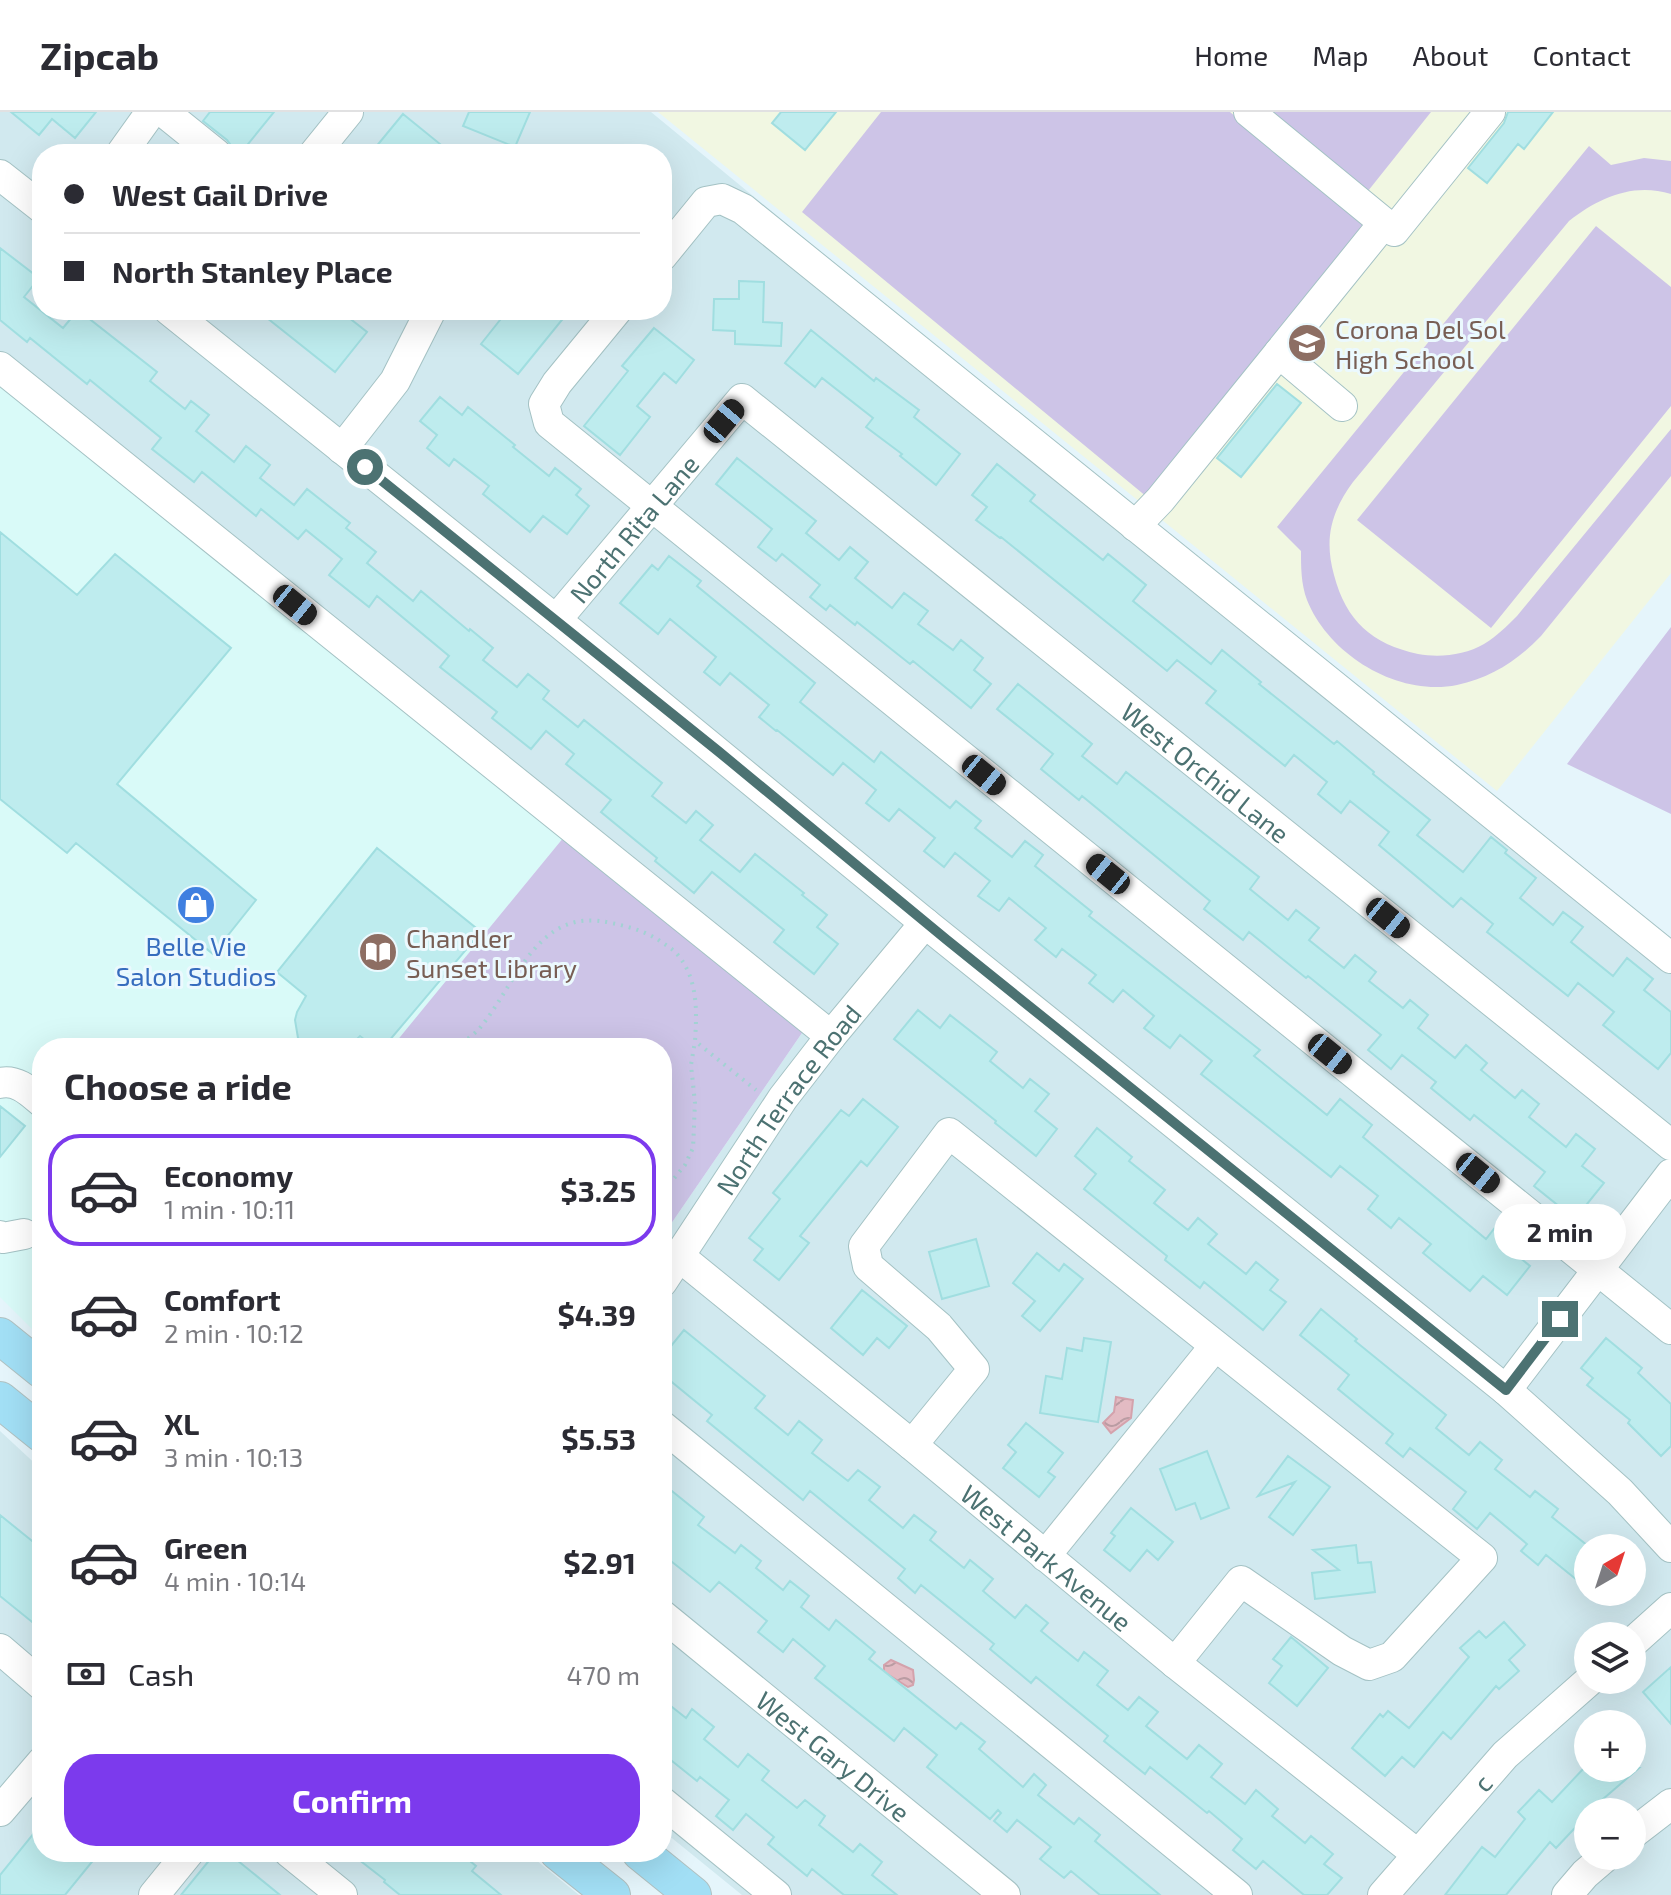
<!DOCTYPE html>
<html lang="en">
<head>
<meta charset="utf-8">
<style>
  :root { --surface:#fff; --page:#f7f7f7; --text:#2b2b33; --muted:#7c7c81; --line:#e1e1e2; --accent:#7c3aed }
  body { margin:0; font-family:"Exo 2",sans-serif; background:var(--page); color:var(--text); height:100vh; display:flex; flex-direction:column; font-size:30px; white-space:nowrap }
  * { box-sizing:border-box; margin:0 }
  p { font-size:26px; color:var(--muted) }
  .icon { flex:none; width:44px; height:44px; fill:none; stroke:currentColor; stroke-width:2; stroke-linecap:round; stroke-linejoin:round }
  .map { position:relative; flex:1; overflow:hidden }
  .drawer { position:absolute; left:32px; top:926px; width:640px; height:824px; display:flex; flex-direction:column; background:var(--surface); border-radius:32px; box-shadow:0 8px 32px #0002 }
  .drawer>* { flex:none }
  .hud { position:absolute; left:32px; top:32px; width:640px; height:176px; border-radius:32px; box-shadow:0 8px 32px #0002; display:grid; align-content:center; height:176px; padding:0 32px; background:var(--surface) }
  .needle { width:52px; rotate:39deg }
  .controls { position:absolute; left:1574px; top:1422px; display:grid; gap:16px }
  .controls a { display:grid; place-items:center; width:72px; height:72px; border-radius:50%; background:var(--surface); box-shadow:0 8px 32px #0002; font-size:40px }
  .end { position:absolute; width:36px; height:36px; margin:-18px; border:10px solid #4c7272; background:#fff; box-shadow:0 0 0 4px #fff }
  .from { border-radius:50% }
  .bubble { position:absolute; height:56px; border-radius:28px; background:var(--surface); box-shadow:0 8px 32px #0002; font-size:26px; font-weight:700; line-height:56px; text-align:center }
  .car { position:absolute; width:24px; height:48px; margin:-24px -12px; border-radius:10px; box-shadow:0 0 6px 2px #0007; background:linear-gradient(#222 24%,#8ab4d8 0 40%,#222 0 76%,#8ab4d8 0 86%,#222 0) }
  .hud b { display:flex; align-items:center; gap:28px; height:76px; font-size:30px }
  .hud b+b { border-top:2px solid var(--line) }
  .hud i { width:20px; height:20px; background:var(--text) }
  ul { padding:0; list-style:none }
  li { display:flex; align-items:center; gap:24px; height:112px; margin:0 16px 12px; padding:0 16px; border:4px solid transparent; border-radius:32px }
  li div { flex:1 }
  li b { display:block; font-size:30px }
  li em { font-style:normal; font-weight:700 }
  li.selected { border-color:var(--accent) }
  li>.icon { width:72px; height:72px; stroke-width:1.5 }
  h2 { padding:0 32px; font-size:36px; line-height:96px }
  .pay { display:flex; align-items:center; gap:20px; height:88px; padding:0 32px; font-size:30px }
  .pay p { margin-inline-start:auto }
  .button { display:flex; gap:16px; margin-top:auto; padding:16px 32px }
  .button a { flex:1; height:92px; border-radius:32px; background:var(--accent); color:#fff; font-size:32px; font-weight:700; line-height:92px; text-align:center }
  header { display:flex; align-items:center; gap:48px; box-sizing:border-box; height:112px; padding:0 40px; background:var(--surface); border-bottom:2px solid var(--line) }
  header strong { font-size:38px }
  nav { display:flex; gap:44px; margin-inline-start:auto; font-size:28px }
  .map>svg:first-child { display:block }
  .residential { fill:#d1e9ef; fill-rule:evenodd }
  .commercial { fill:#d9faf8 }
  .education { fill:#f1f7e2 }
  .park { fill:#cdc4e7 }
  .water { fill:url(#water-waves); stroke:#d4a2ac; stroke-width:2 }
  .building { fill:#beecee; stroke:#a0dee0; stroke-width:2 }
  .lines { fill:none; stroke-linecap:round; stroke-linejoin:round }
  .minor-casing { stroke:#a4c2c4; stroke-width:32 }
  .major-casing { stroke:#b0c1c1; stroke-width:38 }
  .path { stroke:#a2d2d3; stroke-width:4; stroke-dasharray:2 6; stroke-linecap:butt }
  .minor { stroke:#fff; stroke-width:30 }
  .major { stroke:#a2dff5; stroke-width:36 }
  .route { stroke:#4c7272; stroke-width:10 }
  .labels { text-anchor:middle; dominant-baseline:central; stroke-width:6; stroke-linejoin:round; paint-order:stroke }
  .education-label { font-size:26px; fill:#785e54; stroke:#ebf9fe; text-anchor:start }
  .street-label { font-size:26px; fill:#4c7272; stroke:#ebf9fe }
  .shop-label { font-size:26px; fill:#366cbe; stroke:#ebf9fe }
</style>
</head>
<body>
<header>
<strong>Zipcab</strong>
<nav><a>Home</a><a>Map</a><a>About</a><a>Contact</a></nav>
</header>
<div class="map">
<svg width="1671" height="1783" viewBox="0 0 1671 1783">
  <defs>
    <pattern id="water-waves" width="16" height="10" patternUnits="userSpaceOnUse" patternTransform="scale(2)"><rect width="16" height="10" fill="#e3bbc3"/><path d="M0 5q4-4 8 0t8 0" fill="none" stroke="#ba9ca3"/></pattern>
  </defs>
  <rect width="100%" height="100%" fill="#e5f5fb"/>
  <path class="residential" d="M0,0h651l1020,839v944h-929l-80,-65v-593l142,-207 -804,-651zM42,42h620v156h-620zM1588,1436h44v44h-44zM1588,1524h44v44h-44zM1588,1612h44v44h-44zM1588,1700h44v44h-44z
    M0,1319l42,39v382h484l53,43h-579z"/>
  <path class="commercial" d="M0,267l564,458 -173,211h-349v291l-42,-42z"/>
  <path class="education" d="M658,0h1013v461l-174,218z"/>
  <path class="park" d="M881,0h349l141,117 -218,273 -351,-290z
    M1271,0h160l-63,79z
    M1589,34l22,19 33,-7 27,3v33c-38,-12 -73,4 -102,27l-216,261c-22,30 -29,57 -19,93 12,46 38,69 84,79 22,4 47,1 66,-10 13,-8 23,-18 33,-28l154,-187v47l-130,160c-23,24 -50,42 -84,49 -59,12 -128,-30 -150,-85 -6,-16 -6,-33 -6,-49l-24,-24z
    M1596,114l75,61v119l-180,222 -134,-108z
    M1671,515v187l-104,-50z
    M564,725l240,193 -142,207v-189h-271z"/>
  <path class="water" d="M1116,1285l17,3 -2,18 -20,15 -8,-10 11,-11z
    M891,1548l22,10 1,10 -1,5 -5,2 -24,-15v-7z"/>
  <path class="building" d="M11,0h85l-21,26 -23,-19 -13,16z
    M210,0h64l-34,42 -7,-6 -6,-8 -24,-19z
    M469,0h61l-15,35 -52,-21z
    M781,0h55l-31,38 -33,-27z
    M1508,0h45l-29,37 -6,-5 -31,39 -19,-15 36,-45z
    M403,2l37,30 -9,10h-61z
    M0,136l39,30 -15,19 39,31 15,-18 79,62 -7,9 35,28 6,-8 18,14 -13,16 38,31 12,-16 24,19 -10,13 34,27 13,-16 43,34 -4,5 30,24 -9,11 46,38 8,-10 48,40 1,-2 23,19 -10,12 34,27 11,-13 21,17 -6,8 35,28 6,-7 78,63 -10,13 34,27 10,-12 17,14 -13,15 40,32 15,-18 49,39 -2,2 25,20 -10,12 21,17 -24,30 -40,-32 10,-12 -72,-58 -18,21 -39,-32 2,-3 -56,-46 10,-12 -45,-36 8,-10 -28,-23 -15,18 -39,-31 5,-6 -57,-45 9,-11 -72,-60 -8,11 -40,-32 13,-16 -36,-29 -8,9 -37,-30 -5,7 -54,-44 -8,10 -42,-33 9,-11 -71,-58 -3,4 -57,-46 -3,4 -27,-22z
    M739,169l25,1 -1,40 19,1 -1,23 -46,-2v-13l-22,-1 1,-31h25z
    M257,198h82l28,22 -32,40z
    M508,198h62l-52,64 -37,-30z
    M654,216l40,32 -18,23 -12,-10 -27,33 13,11 -30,38 -36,-29 44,-55 -6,-5z
    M811,218l63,51 2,-3 43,32 -5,7 46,37 -24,31 -36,-29 2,-2 -36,-27 7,-9 -51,-40 -7,9 -30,-24z
    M1277,272l24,19 -60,74 -24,-19z
    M440,285l22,18 6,-8 47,38 -2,2 36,29 6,-8 26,21 -5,6 13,11 -22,28 -24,-18 -13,16 -47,-38 6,-8 -35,-27 -5,7 -22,-18 10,-13 -17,-14z
    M737,346l79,63 -10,12 33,27 11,-13 18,15 -13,16 37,30 12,-15 24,18 -10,13 35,26 8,-10 22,18 -9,12 17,14 -20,24 -58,-47 -3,3 -53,-42 -2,3 -25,-20 -4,5 -16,-13 10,-12 -38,-31 -6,7 -18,-14 14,-18 -56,-45z
    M997,352l38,31 -5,6 73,59 5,-6 38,31 -13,16 78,63 11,-14 39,32 -2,2 75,60 3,-3 37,31 -1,2 57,46 -13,15 46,37 28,-35 16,13 -2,3 31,25 -16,20 33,27 10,-13 20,15 -12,15 42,34 14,-18 26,21 -9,11 27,22v41l-13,16 -55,-44 11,-13 -36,-29 -10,13 -81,-64 6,-8 -32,-26 -8,9 -74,-62 10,-13 -39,-31 -9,12 -23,-19 9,-12 -33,-27 -9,11 -79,-63 10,-12 -39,-31 -10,11 -166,-134 -1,1 -24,-18 11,-13 -15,-12z
    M0,420l77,63 38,-41 116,94 -114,136 139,116 -43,54 -137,-111 -9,10 -67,-54z
    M669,444l32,25 -4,5 118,97 -15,19 74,60 7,-10 69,56 6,-7 25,20 -6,7 37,29 13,-16 18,14 -8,11 57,46 -3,4 171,134 -6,6 73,59 13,-16 32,26 -9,12 123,102 11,-14 18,15 -7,8 22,18 -23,29 -24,-19 -13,15 -47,-38 8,-9 -32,-26 -8,10 -23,-19 10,-13 -38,-30 -9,11 -130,-103 11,-13 -32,-26 -10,13 -26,-20 10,-12 -31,-26 -10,12 -24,-19 7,-8 -34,-26 -6,8 -21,-17 11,-12 -37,-30 -10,13 -21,-15 12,-15 -35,-28 -11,14 -20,-16 11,-13 -36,-29 -10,12 -23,-18 10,-13 -33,-27 -10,12 -56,-45 -1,1 -17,-14 10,-12 -39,-32 -10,12 -16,-13 12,-15 -46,-38 -12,15 -38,-31 32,-38 6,5z
    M1018,572l74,60 -10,12 35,28 9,-12 133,105 -9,12 38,31 8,-10 23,18 -10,12 35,28 11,-13 21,17 -7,9 34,27 7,-8 18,15 -10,13 37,30 11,-13 21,18 -6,7 34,28 7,-8 17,14 -10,13 37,30 10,-13 19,15 -13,17 22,17 -29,36 -41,-33 11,-14 -71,-57 -4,5 -39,-32 5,-6 -34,-27 -11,14 -23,-19 13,-15 -73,-59 -2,2 -57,-46 -6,8 -39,-31 6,-8 -128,-105 -3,4 -38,-31 12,-15 -56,-45z
    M377,736l104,84 -98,116h-8l-15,-12 -12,12h-41l-9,-10 -3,-18 2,-8 9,-16 -29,-24z
    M918,898l22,18 10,-13 47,37 -7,9 33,27 7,-9 19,15 -14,17 22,18 -21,27 -41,-33 1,-2 -102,-82z
    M863,987l35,28 -31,39 -6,-5 -61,75 9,7 -30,37 -25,-20 9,-11 -14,-11 31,-39 -7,-6 36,-44 32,-39 8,6z
    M0,994l25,20 -25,31z
    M1097,1016l35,29 -3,4 36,29 -11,13 34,27 10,-12 19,16 -9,10 38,30 10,-12 22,18 -8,10 16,12 -23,28 -59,-48 -4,6 -35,-28 2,-4 -83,-67 12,-15 -21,-18z
    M976,1127l13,47 -47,13 -13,-47z
    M1037,1141l22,18 5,-7 19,15 -43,52 -18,-15 13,-15 -22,-18z
    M862,1178l45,36 -18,22 -12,-10 -14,17 -32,-27z
    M1321,1197l36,30 -2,2 91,74 -10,13 33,27 11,-13 22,18 -7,9 35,28 5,-6 23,18 -6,8 36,29v43l-42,-34 -8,10 -17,-14 6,-7 -37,-31 -13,16 -24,-20 13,-17 -56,-44 -7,9 -17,-14 7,-9 -55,-45 11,-14 -49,-40z
    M684,1218l81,66 -10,12 33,27 11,-14 23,19 -10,13 36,28 10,-11 22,17 -11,13 34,28 11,-13 22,17 -6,8 34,28 6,-8 23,19 -10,12 32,27 11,-13 22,18 -7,8 37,30 6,-9 24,19 -11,14 31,25 11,-13 19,15 -12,14 41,33 12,-14 23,19 -11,13 34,27 11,-14 22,19 -6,7 33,27 6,-7 22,18 -9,10 18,14 -15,17h-23l-41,-34 -7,8 -23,-19 9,-11 -33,-28 -2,2 -57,-46 -5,7 -41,-33 4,-5 -72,-59 -5,6 -41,-34 4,-5 -73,-59 -6,8 -17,-15 7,-9 -95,-78 -7,9 -96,-79 5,-6 -50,-41v-17z
    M1084,1226l27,4 -13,80 -58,-9 6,-37 16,3 5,-31 15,3z
    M1606,1226l36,30 -4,5 33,31v42l-10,10 -33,-33 2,-3 -43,-35 6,-7 -12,-10z
    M1026,1311l37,30 -15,19 7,5 -16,20 -36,-29 13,-16 -8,-7z
    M1207,1339l22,57 -28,11 -6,-16 -19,7 -16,-41z
    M1288,1344l42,31 -37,48 -24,-18 26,-35 -37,14z
    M662,1371l42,34 -6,8 37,28 6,-8 20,16 -5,7 27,22 7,-9 19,15 -8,11 28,23 7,-10 39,32 -6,7 87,70 5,-6 24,19 -6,7 44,38 11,-13 12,11 -8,10 36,29 5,-6 21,17 -5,6 65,54h-60l-29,-24 -7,7 -24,-19 11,-12 -34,-27 -10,12 -13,-11 7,-8 -3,-3 -8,9 -63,-52 10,-12 -33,-27 -10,13 -79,-63 10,-12 -32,-27 -10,13 -25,-20 9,-11 -48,-39 -9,10 -48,-38z
    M1131,1396l42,34 -15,18 -11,-10 -17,21 -26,-21 11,-14 -4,-3z
    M0,1403l42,34v81l-42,-34z
    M1356,1433l2,18 13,-1 4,30 -60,7 -3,-26 27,-3 -26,-20z
    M1504,1510l21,23 -16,15 10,11 -20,18 -3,-3 -45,53 -8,-7 -29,35 -12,-10 -17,19 -33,-28 28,-34 3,3 5,-6 21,17 60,-71 -9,-9 19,-17 7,7z
    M1291,1525l37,31 -31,38 -28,-23 13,-17 -9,-7z
    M1671,1555v57l-28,-32z
    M662,1587l24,19 6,-9 22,18 -10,12 34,28 10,-13 21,17 -7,9 35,28 8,-8 20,16 -6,9 34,27 7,-8 22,18 -10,13 25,20h-53l-32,-26 -5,7 -39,-32 6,-7 -28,-23 -13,16 -17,-14 13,-16 -29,-23 -3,4 -35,-28z
    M1584,1656h55l-51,44v2l-32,34 -6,-6 -44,53h-61l37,-48 13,10 30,-38 -7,-7 21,-22 13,12z
    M42,1711v29h58l-35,43h-65v-20z
    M216,1740h11l53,43h-99z
    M349,1740h110l17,14 -4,5 29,24h-101l-16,-13 1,-2z"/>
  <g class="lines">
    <g class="minor-casing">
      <g id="minor">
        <path d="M164,0l52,42"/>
        <path d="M1249,0l145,119 96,-119"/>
        <path d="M121,42l30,-42"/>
        <path d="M314,42l34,-42"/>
        <path d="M0,63l42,33"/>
        <path d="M662,144l44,-54 16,-3 21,10 928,749"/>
        <path d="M169,198l387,310 369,303 581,467 114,102 51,55"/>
        <path d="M617,198l-60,73 -13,21 5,19 1122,906"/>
        <path d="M1279,241l63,53"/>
        <path d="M0,255l831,669"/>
        <path d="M342,337l53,-68 36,-71"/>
        <path d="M1135,414l25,-26 224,-277"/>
        <path id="s1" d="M556,508l186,-221 929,746"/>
        <path d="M0,971c17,-4 30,9 42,19"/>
        <path d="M0,1124l3,2 21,-4"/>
        <path id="s2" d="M680,1145l232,188 263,218 242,191"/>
        <path id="s3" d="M662,1170l121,-184 48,-62 94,-113"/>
        <path d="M1506,1278l165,-216"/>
        <path d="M662,1314l575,469"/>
        <path d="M912,1333l62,-76 -35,-42 -71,-61 -4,-20 85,-113 533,425 -90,99 -23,8 -27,-14 -101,-70 -66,82"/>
        <path d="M1045,1444l170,-210"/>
        <path id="s4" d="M662,1503l343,280"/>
        <path d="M1632,1531l39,-35"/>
        <path d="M0,1537l42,36"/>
        <path d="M662,1690l114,93"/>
        <path d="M0,1699l42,-49"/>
        <path d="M1632,1722l39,-30"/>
        <path d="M289,1740l53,43"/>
        <path d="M154,1783l35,-43"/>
        <path id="s5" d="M1383,1783l122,-140 85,-75"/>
        <path d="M1567,1783l18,-21 21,-18"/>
      </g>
    </g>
    <g class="major-casing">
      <path id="major" d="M0,1224l42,34
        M0,1288l42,34
        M558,1740l54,43
        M640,1740l53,43"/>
    </g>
    <path class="path" d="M455,936c8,-6 17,-12 24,-19 38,-45 58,-124 132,-106 16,3 33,8 46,16 7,5 15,9 20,15 21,24 20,57 18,87l61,49
      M662,1076l9,-6 14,-17 8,-17 2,-45 -4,-38 4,-24"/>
    <use href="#minor" class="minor"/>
    <use href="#major" class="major"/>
  </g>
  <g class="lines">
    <path class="route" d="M365,355l353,284 229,189 559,450 54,-71"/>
  </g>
  <defs>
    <g id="school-disc" transform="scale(2)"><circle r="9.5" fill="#8d6e63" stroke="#ebf9fe"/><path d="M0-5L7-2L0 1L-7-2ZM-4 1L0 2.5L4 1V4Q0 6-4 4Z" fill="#fff"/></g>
    <g id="shop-disc" transform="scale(2)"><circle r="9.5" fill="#3f7fe0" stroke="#ebf9fe"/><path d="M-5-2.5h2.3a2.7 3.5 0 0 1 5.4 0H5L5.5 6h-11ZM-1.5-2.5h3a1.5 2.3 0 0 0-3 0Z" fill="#fff"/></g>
    <g id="library-disc" transform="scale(2)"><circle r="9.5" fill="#8d6e63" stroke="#ebf9fe"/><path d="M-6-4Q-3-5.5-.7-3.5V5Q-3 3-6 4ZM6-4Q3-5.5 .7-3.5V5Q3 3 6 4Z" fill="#fff"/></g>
  </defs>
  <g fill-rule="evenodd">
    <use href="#school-disc" x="1307" y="231"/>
    <use href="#shop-disc" x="196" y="793"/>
    <use href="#library-disc" x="378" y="840"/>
  </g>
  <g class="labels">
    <g class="education-label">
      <text x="1335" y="216">Corona Del Sol<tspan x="1335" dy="30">High School</tspan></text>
      <text x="406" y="825">Chandler<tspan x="406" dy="30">Sunset Library</tspan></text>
    </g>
    <g class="street-label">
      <text stroke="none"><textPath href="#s1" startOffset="120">North Rita Lane</textPath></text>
      <text stroke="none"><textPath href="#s1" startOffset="884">West Orchid Lane</textPath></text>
      <text stroke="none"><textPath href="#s3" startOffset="222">North Terrace Road</textPath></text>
      <text stroke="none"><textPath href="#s2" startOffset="474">West Park Avenue</textPath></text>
      <text stroke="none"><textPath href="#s4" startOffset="222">West Gary Drive</textPath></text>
      <text stroke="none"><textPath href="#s5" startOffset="150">c</textPath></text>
    </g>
    <g class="shop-label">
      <text x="196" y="833">Belle Vie<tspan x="196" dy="30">Salon Studios</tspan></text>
    </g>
  </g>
</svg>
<div class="controls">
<a><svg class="needle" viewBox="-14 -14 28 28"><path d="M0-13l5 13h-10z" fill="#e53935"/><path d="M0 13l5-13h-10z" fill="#7c7c81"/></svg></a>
<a><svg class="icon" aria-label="layers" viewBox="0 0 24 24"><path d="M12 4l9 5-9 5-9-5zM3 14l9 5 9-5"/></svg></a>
<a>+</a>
<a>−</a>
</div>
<i class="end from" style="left:365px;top:355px"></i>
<i class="end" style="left:1560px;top:1207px"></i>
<div class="bubble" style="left:1494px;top:1092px;width:132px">2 min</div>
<i class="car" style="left:724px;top:309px;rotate:40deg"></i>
<i class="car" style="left:295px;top:493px;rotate:129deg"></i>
<i class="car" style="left:984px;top:663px;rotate:129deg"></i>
<i class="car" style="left:1108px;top:762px;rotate:309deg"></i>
<i class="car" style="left:1388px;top:806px;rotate:129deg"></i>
<i class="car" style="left:1330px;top:942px;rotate:129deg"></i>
<i class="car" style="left:1478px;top:1061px;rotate:129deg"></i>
<div class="hud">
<b><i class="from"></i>West Gail Drive</b>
<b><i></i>North Stanley Place</b>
</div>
<section class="drawer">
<h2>Choose a ride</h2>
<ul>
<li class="selected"><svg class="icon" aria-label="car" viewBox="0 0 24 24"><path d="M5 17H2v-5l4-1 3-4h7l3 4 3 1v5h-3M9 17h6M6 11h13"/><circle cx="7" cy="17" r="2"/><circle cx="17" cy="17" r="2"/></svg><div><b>Economy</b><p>1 min · 10:11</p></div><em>$3.25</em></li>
<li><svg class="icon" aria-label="car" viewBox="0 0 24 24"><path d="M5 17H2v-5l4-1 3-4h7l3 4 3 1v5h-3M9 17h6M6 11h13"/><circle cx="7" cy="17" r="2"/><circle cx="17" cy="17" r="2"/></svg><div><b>Comfort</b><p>2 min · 10:12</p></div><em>$4.39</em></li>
<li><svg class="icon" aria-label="car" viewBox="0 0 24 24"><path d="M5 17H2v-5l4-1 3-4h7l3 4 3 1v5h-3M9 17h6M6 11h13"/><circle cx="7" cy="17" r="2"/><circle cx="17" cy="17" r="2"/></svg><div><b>XL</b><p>3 min · 10:13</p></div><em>$5.53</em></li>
<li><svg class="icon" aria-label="car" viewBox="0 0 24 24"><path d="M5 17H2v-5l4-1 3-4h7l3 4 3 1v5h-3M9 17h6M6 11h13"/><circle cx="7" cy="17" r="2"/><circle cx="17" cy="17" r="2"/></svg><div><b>Green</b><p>4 min · 10:14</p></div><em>$2.91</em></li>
</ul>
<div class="pay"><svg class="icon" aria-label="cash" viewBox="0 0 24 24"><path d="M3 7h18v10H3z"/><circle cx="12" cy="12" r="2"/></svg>Cash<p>470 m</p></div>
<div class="button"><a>Confirm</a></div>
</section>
</div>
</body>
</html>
